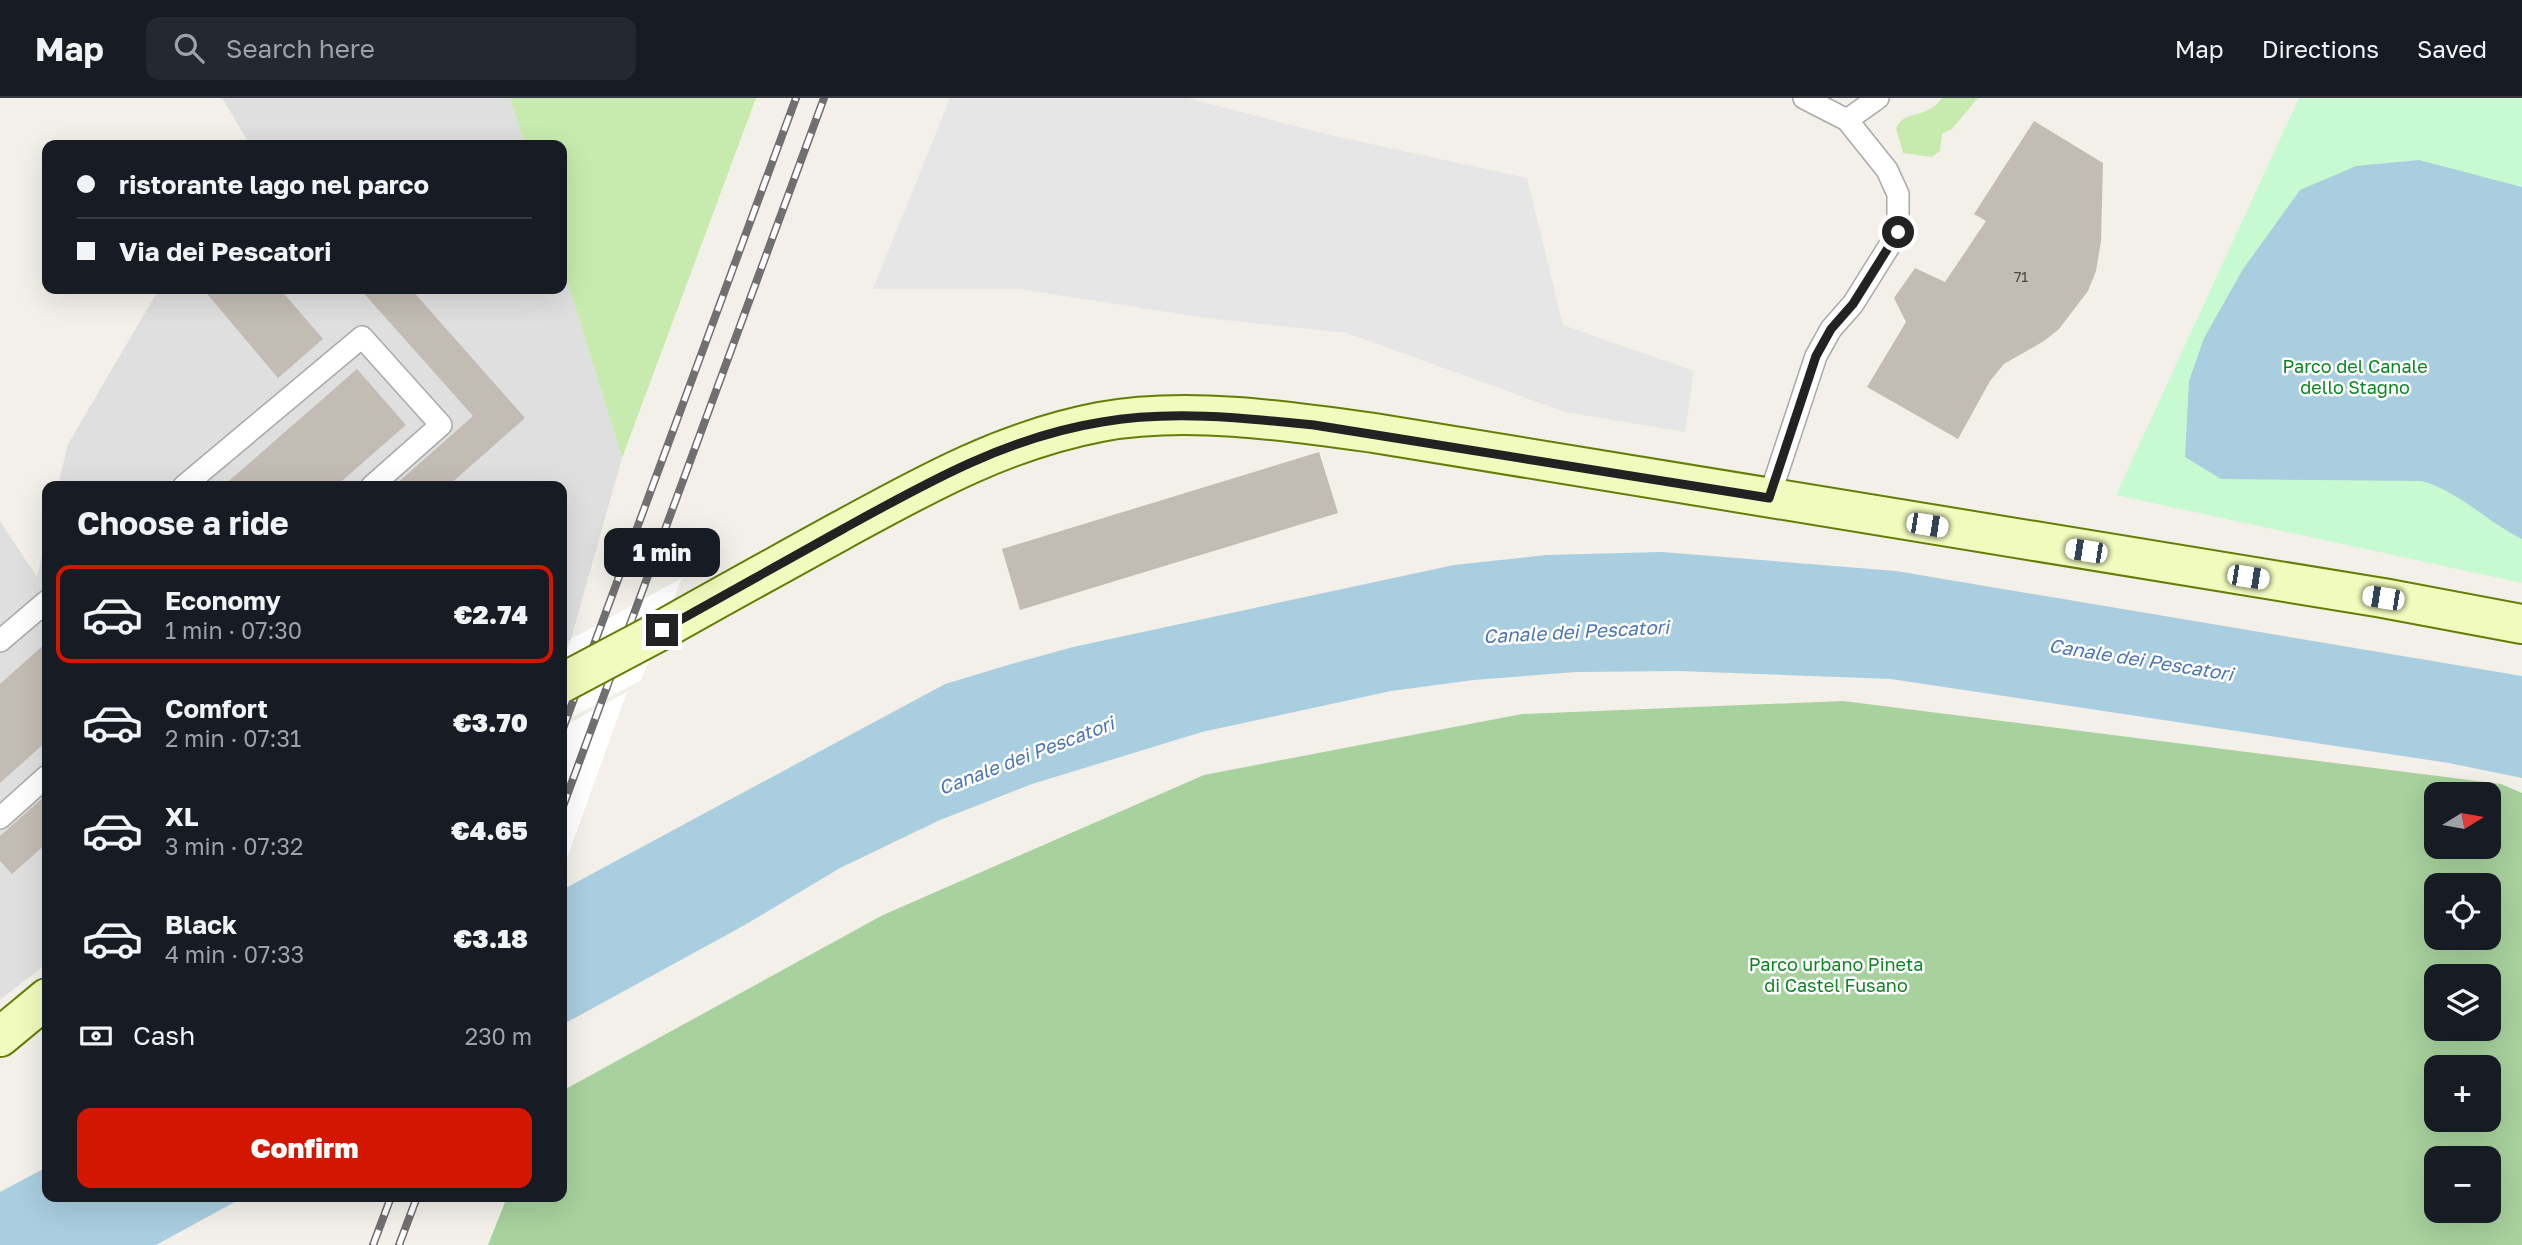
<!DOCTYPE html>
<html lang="en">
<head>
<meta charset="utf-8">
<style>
  :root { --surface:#171b24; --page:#242831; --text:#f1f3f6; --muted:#9ea1a6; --line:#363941; --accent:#d31600 }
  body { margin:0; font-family:"Golos Text",sans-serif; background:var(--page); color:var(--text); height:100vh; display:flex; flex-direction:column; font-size:26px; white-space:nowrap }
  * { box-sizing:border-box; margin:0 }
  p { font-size:23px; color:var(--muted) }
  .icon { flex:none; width:38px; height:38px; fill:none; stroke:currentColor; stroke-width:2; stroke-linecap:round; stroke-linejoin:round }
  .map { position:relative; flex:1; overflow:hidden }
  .details { position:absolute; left:42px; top:383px; width:525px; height:721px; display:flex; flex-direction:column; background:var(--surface); border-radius:14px; box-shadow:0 7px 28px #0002 }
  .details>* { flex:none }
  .banner { position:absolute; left:42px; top:42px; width:525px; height:154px; border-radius:14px; box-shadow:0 7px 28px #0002; display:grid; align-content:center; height:154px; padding:0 35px; background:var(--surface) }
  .needle { width:46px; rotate:79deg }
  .tools { position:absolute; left:2424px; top:684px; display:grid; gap:14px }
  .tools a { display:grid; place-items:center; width:77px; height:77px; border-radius:14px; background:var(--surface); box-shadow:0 7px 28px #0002; font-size:35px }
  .end { position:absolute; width:32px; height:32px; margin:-16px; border:9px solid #222; background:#fff; box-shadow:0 0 0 4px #fff }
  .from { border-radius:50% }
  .bubble { position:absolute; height:49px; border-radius:14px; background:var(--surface); box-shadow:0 7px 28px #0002; font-size:23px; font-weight:800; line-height:49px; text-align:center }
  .car { position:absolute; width:21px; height:42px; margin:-21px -10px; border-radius:9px; box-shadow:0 0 5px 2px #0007; background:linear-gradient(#fff 24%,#345 0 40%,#fff 0 76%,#345 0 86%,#fff 0) }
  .banner b { display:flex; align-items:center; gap:24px; height:66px; font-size:26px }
  .banner b+b { border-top:2px solid var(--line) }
  .banner i { width:18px; height:18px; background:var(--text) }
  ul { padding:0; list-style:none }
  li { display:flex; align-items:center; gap:21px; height:98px; margin:0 14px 10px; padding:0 21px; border:4px solid transparent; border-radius:14px }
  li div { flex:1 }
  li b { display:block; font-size:26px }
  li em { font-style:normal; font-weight:800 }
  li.selected { border-color:var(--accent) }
  li>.icon { width:63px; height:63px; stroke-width:1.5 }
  h2 { padding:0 35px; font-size:32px; line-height:84px }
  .pay { display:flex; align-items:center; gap:18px; height:77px; padding:0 35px; font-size:26px }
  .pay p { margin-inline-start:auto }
  .cta { display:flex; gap:14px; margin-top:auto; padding:14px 35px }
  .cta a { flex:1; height:80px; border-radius:14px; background:var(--accent); color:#fff; font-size:28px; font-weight:800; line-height:80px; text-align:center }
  header { display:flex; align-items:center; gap:42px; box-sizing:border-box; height:98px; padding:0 35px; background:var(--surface); border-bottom:2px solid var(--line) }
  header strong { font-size:33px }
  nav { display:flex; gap:38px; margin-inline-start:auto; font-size:24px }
  .search { width:490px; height:63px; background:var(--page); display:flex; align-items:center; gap:18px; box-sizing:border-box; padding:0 24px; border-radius:14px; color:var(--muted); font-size:26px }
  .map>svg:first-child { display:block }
  .residential { fill:#e0dfdf }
  .grass { fill:#c7ebaf }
  .forest { fill:#a7d19d; fill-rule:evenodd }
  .park { fill:#c7fad0 }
  .parking { fill:#e6e6e6 }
  .water { fill:#a9cedf }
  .pier { fill:#fff }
  .building { fill:#c3bcb4 }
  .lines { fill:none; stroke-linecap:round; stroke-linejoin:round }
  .lane-casing { stroke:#a9a9a9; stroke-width:24 }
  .secondary-casing { stroke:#647e04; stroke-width:42 }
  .lane { stroke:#fff; stroke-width:21 }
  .secondary { stroke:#f1fbbe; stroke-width:38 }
  .rail-casing { stroke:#707070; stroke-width:8 }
  .rail { stroke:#fff; stroke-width:5; stroke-dasharray:16; stroke-linecap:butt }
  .secondary-bridge-casing { stroke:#647e04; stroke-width:42; stroke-linecap:butt }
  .secondary-bridge { stroke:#f1fbbe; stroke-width:38 }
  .route { stroke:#222; stroke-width:9 }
  .labels { text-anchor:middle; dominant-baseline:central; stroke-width:5; stroke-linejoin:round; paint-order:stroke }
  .number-label { font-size:14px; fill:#4a4846 }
  .park-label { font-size:18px; fill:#0b8521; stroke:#fff }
  .water-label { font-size:19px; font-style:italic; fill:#4c75b4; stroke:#fff }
</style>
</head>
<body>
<header>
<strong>Map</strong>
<div class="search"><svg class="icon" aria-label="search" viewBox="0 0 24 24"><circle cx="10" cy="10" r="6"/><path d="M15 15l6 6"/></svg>Search here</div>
<nav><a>Map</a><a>Directions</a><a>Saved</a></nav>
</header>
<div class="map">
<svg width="2522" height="1147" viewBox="0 0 2522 1147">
  <rect width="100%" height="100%" fill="#f2f0e9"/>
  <path class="residential" d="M222,0h288l15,47h-275z
    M562,166l60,194 -51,181 -9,7v-160h-504l10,-42 91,-155h403z
    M0,423l37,56 10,-42v428l-47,37z"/>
  <path class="grass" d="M510,0h246l-134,360 -60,-194v-119h-37z
    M1942,0h36l-26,31 -10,5 -2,17 -8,6 -29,-4 -7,-25c10,-20 29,-7 46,-30z"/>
  <path class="forest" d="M1843,603l658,83 21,9v452h-2034l19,-48h55v-106l321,-176 321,-140 318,-61zM2436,696h52v53h-52zM2436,788h52v52h-52zM2436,878h52v53h-52zM2436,970h52v52h-52zM2436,1060h52v53h-52z"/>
  <path class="park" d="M2299,0h223v485l-406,-88z"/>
  <path class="parking" d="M950,0h237l143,37 197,43 36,147 131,46 -9,61 -120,-20 -218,-79 -141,-15 -187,-29h-146z"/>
  <path class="water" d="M2419,62l103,27v352c-35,-17 -62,-47 -100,-58l-201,-2 -36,-22 4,-76 15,-43 39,-69 57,-79 56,-24z
    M1662,454l234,19 626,105v102l-73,-15 -558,-84 -212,-8 -103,1 -102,8 -83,11 -189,41 -170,52 -92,36 -100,48 -97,58 -181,99v-135l383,-206 63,-19 65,-18 381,-82 92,-10z
    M47,1069v30h197l-88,48h-156v-53z"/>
  <path class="pier" d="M682,480l-41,102 -79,42v-58l9,-25z
    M627,594l-65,180v-145z"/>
  <path class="building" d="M2034,23l69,42 -2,78 -5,30 -8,20 -29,38 -15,12 -40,23 -14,17 -32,58 -91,-52 39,-65 -12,-24 21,-30 30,14 41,-61 -12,-7z
    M203,191h77l43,50 -45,39z
    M360,191h51l114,129 -77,68h-54l79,-70z
    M357,271l49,56 -70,61h-113z
    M1319,354l19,61 -318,97 -18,-61z
    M47,544v99l-47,42v-99z
    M47,696v49l-35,31 -12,-13v-25z"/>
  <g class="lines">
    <g class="lane-casing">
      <path id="lane" d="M1847,22l31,-22
        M184,388l178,-149 79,88 -69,61
        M1769,400l47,-142 15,-27 22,-25 45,-72v-38l-11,-24 -40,-50 -43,-22
        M0,543l47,-40
        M0,720l47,-42"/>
    </g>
    <g class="secondary-casing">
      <path id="secondary" d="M662,532c60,-34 120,-67 180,-100 84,-46 163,-90 258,-108 86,-16 188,-1 274,11l1009,165 139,26
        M0,939l47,-39"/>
    </g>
    <use href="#lane" class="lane"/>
    <use href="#secondary" class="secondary"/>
    <g class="rail-casing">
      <path id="rail" d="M562,633l234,-633
        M562,711l262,-711
        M373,1147l18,-48
        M399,1147l18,-48"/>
    </g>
    <use href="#rail" class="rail"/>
    <g class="secondary-bridge-casing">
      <path id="secondary-bridge" d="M562,585l100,-53"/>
    </g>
    <use href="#secondary-bridge" class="secondary-bridge"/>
  </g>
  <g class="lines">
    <path class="route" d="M662,532c60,-34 121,-67 181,-101 83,-46 164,-92 259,-107 69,-12 143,-4 212,3l455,73 47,-142 15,-27 22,-25 45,-72"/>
  </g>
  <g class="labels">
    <g class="number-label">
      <text x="2021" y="178">71</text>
    </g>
    <g class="park-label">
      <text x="2355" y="268">Parco del Canale<tspan x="2355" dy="21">dello Stagno</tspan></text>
      <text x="1836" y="866">Parco urbano Pineta<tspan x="1836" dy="21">di Castel Fusano</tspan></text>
    </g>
    <g class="water-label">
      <text transform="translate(1576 533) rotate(-3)">Canale dei Pescatori</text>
      <text transform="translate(2141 561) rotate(9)">Canale dei Pescatori</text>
      <text transform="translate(1026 657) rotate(-21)">Canale dei Pescatori</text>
    </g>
  </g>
</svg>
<div class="tools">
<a><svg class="needle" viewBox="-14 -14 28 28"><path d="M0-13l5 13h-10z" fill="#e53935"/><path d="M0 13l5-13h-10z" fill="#9ea1a6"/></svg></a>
<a><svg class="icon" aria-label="locate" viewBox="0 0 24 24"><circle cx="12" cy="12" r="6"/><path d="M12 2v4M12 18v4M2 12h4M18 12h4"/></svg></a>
<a><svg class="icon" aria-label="layers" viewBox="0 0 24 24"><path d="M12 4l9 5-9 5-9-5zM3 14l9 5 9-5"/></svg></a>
<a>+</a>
<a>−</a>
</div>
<i class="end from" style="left:1898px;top:134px"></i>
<i class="end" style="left:662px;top:532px"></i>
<div class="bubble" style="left:604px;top:430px;width:116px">1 min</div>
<i class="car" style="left:1927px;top:427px;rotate:99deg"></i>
<i class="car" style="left:2086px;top:453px;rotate:279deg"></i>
<i class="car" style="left:2248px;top:479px;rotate:99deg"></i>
<i class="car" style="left:2383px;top:500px;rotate:279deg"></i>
<div class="banner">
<b><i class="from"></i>ristorante lago nel parco</b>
<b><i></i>Via dei Pescatori</b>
</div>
<section class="details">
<h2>Choose a ride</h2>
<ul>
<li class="selected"><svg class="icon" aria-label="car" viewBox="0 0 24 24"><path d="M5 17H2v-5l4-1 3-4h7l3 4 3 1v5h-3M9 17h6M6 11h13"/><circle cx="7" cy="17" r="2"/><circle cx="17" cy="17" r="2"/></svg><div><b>Economy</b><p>1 min · 07:30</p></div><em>€2.74</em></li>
<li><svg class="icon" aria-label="car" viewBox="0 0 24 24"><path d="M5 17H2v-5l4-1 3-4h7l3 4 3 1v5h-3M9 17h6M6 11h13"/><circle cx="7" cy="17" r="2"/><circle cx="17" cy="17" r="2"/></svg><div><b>Comfort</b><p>2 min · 07:31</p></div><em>€3.70</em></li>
<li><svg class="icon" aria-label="car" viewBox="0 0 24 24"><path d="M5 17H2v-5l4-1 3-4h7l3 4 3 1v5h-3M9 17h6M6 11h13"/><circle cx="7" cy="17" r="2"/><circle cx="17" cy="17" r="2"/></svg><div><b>XL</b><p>3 min · 07:32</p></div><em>€4.65</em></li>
<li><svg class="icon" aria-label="car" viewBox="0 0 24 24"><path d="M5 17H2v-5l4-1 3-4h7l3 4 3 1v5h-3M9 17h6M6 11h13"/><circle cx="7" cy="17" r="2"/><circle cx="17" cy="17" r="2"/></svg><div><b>Black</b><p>4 min · 07:33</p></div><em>€3.18</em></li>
</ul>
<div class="pay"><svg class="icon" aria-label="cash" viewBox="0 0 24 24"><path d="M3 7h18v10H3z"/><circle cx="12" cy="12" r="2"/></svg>Cash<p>230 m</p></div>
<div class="cta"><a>Confirm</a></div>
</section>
</div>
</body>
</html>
